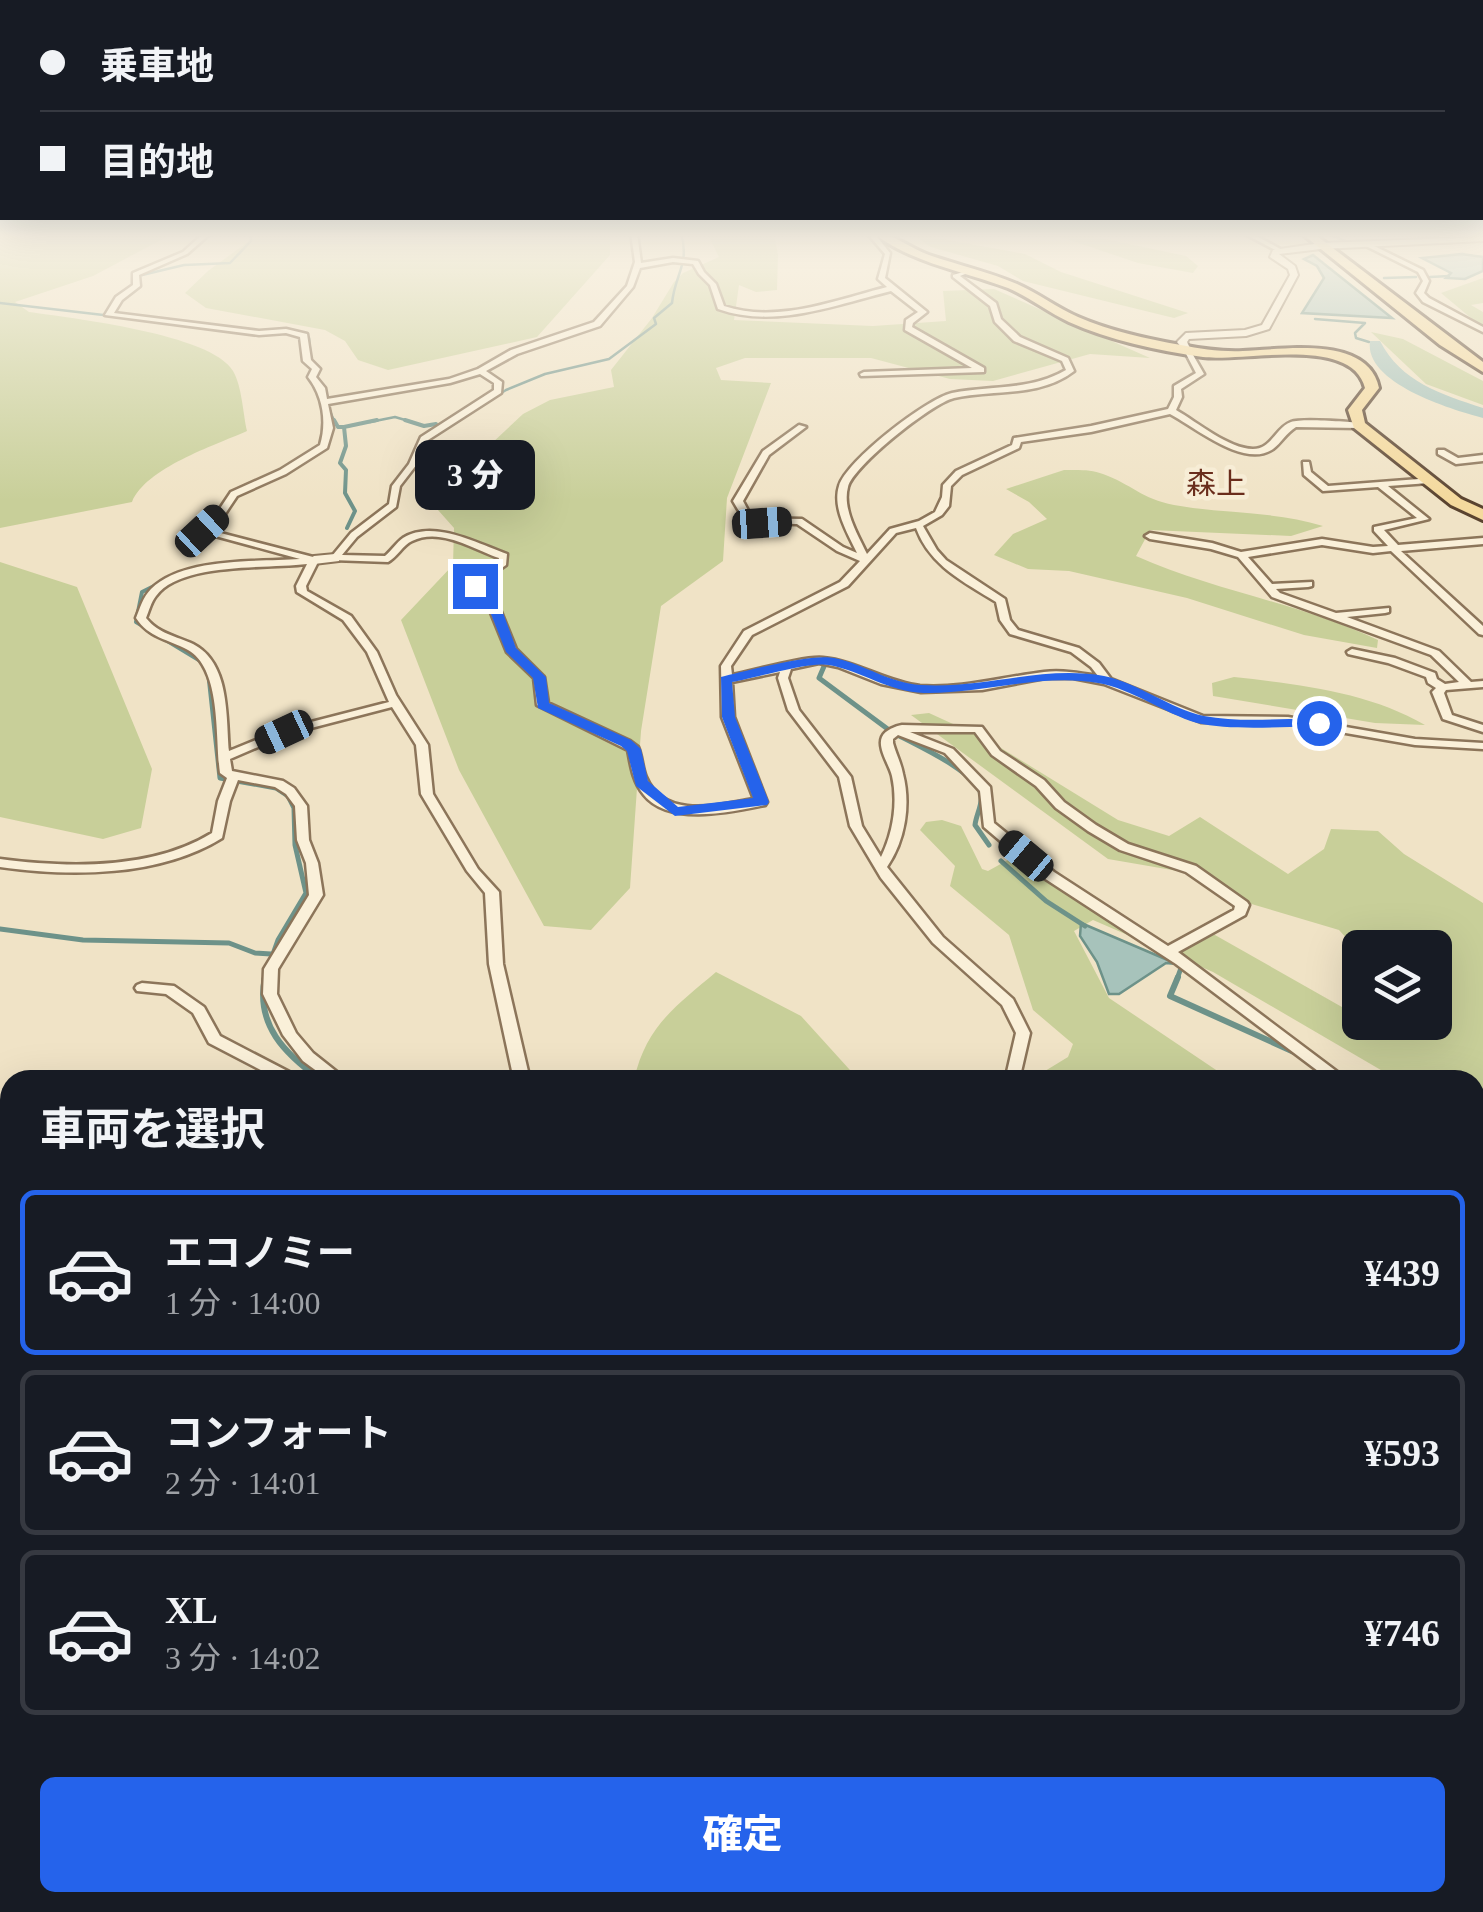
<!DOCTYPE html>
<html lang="ja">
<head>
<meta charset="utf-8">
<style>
  :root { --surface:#171b24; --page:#20242c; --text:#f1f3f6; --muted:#9ea1a6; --line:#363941; --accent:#2563eb }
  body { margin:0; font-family:"Times New Roman","Noto Sans JP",serif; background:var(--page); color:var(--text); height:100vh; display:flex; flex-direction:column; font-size:38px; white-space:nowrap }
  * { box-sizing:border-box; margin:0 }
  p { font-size:32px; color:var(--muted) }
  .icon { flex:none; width:55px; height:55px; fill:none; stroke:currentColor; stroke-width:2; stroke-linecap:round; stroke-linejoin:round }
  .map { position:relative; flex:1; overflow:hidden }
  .sheet { position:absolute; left:0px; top:1070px; width:1485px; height:842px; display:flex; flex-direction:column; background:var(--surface); border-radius:30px 30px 0 0; box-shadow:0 10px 40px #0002 }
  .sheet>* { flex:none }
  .hud { position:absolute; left:0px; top:0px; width:1485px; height:220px; box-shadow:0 10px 40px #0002; display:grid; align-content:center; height:220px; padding:0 40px; background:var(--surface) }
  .tools { position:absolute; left:1342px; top:930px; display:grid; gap:20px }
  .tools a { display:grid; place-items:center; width:110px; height:110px; border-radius:15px; background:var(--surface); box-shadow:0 10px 40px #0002; font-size:50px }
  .end { position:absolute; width:45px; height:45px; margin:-22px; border:12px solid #2563eb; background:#fff; box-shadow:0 0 0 5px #fff }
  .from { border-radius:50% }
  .bubble { position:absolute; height:70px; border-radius:15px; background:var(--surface); box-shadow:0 10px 40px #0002; font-size:32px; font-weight:800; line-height:70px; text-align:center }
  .car { position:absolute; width:30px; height:60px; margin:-30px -15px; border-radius:12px; box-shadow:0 0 8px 2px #0007; background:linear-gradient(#222 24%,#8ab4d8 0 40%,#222 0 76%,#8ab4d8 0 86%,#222 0) }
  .hud b { display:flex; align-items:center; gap:35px; height:95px; font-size:38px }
  .hud b+b { border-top:2px solid var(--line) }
  .hud i { width:25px; height:25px; background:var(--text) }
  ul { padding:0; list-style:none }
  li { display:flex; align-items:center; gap:30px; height:165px; margin:0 20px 15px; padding:0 20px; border:5px solid var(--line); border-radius:15px }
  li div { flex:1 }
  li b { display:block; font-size:38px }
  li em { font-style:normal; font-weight:800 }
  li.current { border-color:var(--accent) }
  li>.icon { width:90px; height:90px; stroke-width:1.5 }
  h2 { padding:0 40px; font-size:45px; line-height:120px }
  .primary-button { display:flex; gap:20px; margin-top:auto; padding:20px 40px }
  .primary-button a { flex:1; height:115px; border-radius:15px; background:var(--accent); color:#fff; font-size:40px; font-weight:800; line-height:115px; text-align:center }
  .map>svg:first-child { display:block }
  .green { fill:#c8cf99 }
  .water { fill:#a7c3bb; stroke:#6d9289; stroke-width:2.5 }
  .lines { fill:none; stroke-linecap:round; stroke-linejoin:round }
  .stream-far4 { stroke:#6d9289; stroke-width:2.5 }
  .stream-far3 { stroke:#6d9289; stroke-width:4 }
  .stream-far2 { stroke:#6d9289; stroke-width:5 }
  .stream-far1 { stroke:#6d9289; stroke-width:6 }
  .stream { stroke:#6d9289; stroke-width:8 }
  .river { fill:#a7c3bb; fill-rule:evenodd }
  .minor-casing { stroke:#8c755a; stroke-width:5 }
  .tertiary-casing { stroke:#8c755a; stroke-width:4 }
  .primary-casing { stroke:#5a432f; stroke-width:6 }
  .minor { fill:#faf0d9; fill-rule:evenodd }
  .tertiary { fill:#faf0d9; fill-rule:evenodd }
  .primary { fill:#f4d99d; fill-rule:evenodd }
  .route { fill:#2563eb }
  .labels { text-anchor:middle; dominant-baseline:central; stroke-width:9; stroke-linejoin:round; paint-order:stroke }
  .far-neighbourhood-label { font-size:30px; fill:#6a2d1c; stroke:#f7edd6 }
</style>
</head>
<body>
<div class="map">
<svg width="1483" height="1912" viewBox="0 0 1483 1912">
  <rect width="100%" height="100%" fill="#f0e3c6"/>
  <path class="green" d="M0,233h174l-81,43 -78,26 14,10c42,6 183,22 204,59 9,15 10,43 14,60 -34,15 -101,37 -115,71l-132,26z
    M260,233h340l10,4v18l-73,82 -149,33 -30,-10 -13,-19 -20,-11 -119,-22 -21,-15 23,-22z
    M707,233h67l4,22 -1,35 -21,2 -17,-7 -5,35 139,6 73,-5 -3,-30 51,-2 156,69 -60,-4 -97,27 -43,-2 -79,-21h-126l-29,10 5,12 50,3 -44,115 -4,63 -62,45 -20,125 -11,157 -39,42 -47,-4 -85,-156 -58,-150 52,-55 1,-37 -24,-27 93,-87 27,-14 64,-13 -3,-17 41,-52 22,-36 9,-9 36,-16z
    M910,233l115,21 36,18 127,41 -14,5 -151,-37 -25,-15 -67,-19z
    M1049,233h47l-5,3 95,20 12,10 -5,7 -55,-10z
    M1483,278v25l-12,2 12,7v16l-42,-35z
    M1371,332l32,7 80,42v24l-57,-21z
    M1064,470c13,0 27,-1 39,4 28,10 39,25 71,31 50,9 101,6 149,21l-32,10 -141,-6 -14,26c78,35 164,47 242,84l-1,8 -73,-13 -117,-37 -118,-27 -41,-2 -34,-14 19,-21 34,-15 -18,-17 -23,-13z
    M0,562l77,25 75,182 -11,59 -38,11 -103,-22z
    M1234,677c64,7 135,15 191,48l-50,-2 -162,-27 -1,-13z
    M929,713l59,27 130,80 51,16 31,-19 88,57 36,-25 7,-20 47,2 26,23 79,49v221l-8,-4v-40h-77l-185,-108 -120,-52 -19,11 35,67 122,82h-185l-1,-9 23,-14 5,-13 -40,-34 -24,-75 -59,-49 5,-20 -35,-36 6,-8 16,-2 19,6 21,43 6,2 29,-16 26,19 132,77 25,-15 15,-1 134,76 24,25 55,-8 -4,-5 11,-1v-74h-75v5l-21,-23 -91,-27 -47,-28 -93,-16 -197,-144z
    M716,972l85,44 58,64h-225c12,-54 42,-74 82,-108z
    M0,1136l10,1v765h541l4,10h-555z
    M1475,1287l8,8v156l-8,-3z
    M1483,1781v131l-269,-1v-8l261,-1v-117z"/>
  <path class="water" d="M1462,254l21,3v14l-18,8 -19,-1 5,-5 -29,-15z
    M1313,255l79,63 -90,-5 22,-35 -7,-12 -13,-7z
    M1081,923l96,41 -11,-1 -47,31h-10l-12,-32 -17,-26z
    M1063,1902l12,10h-351l-8,-9z"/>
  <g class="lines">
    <path class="stream-far4" d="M1326,233l19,8
      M1430,277l19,-1
      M1384,278l32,-1
      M125,296l15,-10 -2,-10 46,-11 46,-2 21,-22 -1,-8
      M0,303l155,18
      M1315,319l50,4 -10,10 1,5 13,4
      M285,330l24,8 2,22 9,9 -4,6c13,15 9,31 19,47
      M474,410l32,-20 39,-16 64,-15 47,-35 -2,-6 18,-15c3,-29 18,-39 9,-70
      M370,422l25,-5 17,5"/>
    <path class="stream-far3" d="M334,420l4,7h6l2,19 -6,17 6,7 -1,23 10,18 -8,17
      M405,420l19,6 12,-2
      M344,427l33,-7
      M164,581l-22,11 -6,30 66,40"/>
    <path class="stream-far2" d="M825,664l-6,14 70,52
      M209,676l11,102 56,10 12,8 6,12 1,37 11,48 -28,47 -14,39
      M896,734c20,11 79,37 85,60 2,10 -5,21 -6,31l14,20
      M1001,861l45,40 39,25
      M0,929l83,11 146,3 26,10 16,1
      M1177,979l4,-11 -4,-5"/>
    <path class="stream-far1" d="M265,977c-10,48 20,77 56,103
      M1178,977l-8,19 124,56"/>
    <path class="stream" d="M1154,1902l27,10"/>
    <path class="river" d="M1370,341h10c21,41 61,53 103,67v10c-33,-9 -119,-35 -113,-77z"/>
    <g class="minor-casing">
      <path id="minor" d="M204,233h7l-24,21 -48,21 1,11 -18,14 -8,13 145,18 27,-2 21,5 4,26 9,9 -4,8 9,11 2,11 122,-20 29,-10 33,-19 83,-28 33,-36 8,-24 -4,-29h6l4,30 32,-5 25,3 6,11 12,12 8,22c53,18 112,-6 163,-19l-9,-8 7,-25 -18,-21h7l16,20 -5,25 42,34 -14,11 -1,4 72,41v4l-123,4 -1,-2 4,-2 108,-4 -67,-38 1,-10 12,-8 -27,-21c-56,14 -116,38 -173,18l-8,-24 -11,-11 -6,-10 -20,-2 -33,6 -7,19 -33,39 -83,28 -31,17 16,11 -1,11 -73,47 -11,24 -17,22 -4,21 -39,30 -15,18 43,1c6,-5 12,-14 18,-18 31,-19 75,6 104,16l-1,11 -27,19 18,18 19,47 28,28 4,26 82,38 8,6c4,9 4,21 8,30 18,43 72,28 108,22l-32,-82 -1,-51 23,-35 96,-49 20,-21 -23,-10 -40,-27 -51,-1 -13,-22 30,-50 36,-26 7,2 -37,28 -26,46 9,17 50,1 41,28 14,6c-9,-19 -25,-45 -18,-67 7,-25 87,-87 113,-93 39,-8 78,-2 114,-23l-4,-9 -48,-20 -19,-19 -5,-16 -37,-29v-2l17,-5v2l-10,4 36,27 5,16 19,18 48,21 6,13c-35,27 -80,18 -120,27 -22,5 -101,68 -106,89 -6,22 10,48 19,67l23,-25 29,-8 16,-9 7,-15 1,-12 13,-14 56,-26 2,-7 77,-12 77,-17 6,-12v-11l22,-13 -13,-25h6l15,26 -23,15 1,8 -6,13c21,12 53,39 77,39 19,0 22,-21 38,-27 11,-4 57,0 71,1v4l-3,1 -63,-1c-10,6 -15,16 -23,22 -29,20 -78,-22 -103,-35l-79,18 -70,10 -2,6 -57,27 -11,11 -2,20 -7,9 -19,11 14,24 9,10 59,39 5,21 8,10 61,18 20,15 12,16 92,37 85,1 127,22 68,4v6l-68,-4 -127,-22 -87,-1 -97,-38 -31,-6h-28l-63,12 -61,2 -40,-8 -43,-17 -19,-4 -28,6 -3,9 11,32 52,67 11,49 19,31c12,-24 17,-54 11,-81 -2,-10 -15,-28 -10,-39 3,-7 14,-11 20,-12l80,2 18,24 44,29 20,22 32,23 32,19 68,22 51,36 2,3 -4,10 -67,37 170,128h-18l-154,-116 -132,-86 -60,-51 -4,-36 -35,-38 -47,-18 -5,4v4c3,11 8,20 10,31 8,31 2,67 -16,93l56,70 70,62 17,34 -9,39 5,8h-16l-3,-8 9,-39 -14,-28 -69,-62 -52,-65 -31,-52 -11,-49 -51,-67 -10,-32 2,-6 -48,10 2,35 33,85 -2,3c-34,7 -96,21 -121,-10 -11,-13 -13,-29 -16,-45l-91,-45 -3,-27 -27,-26 -20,-49 -19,-19 30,-22 1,-4c-26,-9 -59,-31 -87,-17 -9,4 -15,16 -24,21l-56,-2v-4l19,-23 38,-29 3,-18 17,-22 12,-27 73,-47v-7l-14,-9 -30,9 -122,21 5,24 -6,20 -41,26 -49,22 -12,18 -16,16 108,28 2,2 -13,26 1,5 44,25 26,36 19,43 32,50 5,49 45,75 21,23 4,72 27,116h-16l-25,-116 -4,-71 -18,-22 -46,-77 -5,-49 -24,-38 -104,27 -58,25 2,12 51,10 11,7 13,18 2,34 9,23 5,32 -45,74 -1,25 19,39 17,20 34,27h-18l-26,-19 -20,-26 -20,-41 1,-25 45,-74 -3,-32 -9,-23 -2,-34 -9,-12 -11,-7 -37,-7 -8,21 -8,37c-63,39 -151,39 -222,29v-8c68,9 152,11 212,-26l6,-32 9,-23 -7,-5c-5,-34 2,-104 -32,-123 -20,-11 -39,-12 -52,-32 4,-10 7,-21 15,-29 32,-32 107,-27 149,-30l-103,-28 22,-21 12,-18 49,-22 40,-25c7,-23 3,-49 -12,-68l4,-8 -9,-8 -3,-24 -14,-4 -27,2 -154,-20 11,-18 17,-12v-12l50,-21zM916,528c14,38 48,54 80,74l4,18 10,14 61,18 20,15 7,9c-18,-3 -36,-6 -54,-4 -42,5 -82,17 -124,14 -34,-4 -63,-25 -97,-28 -19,-2 -69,13 -91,17l-1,-9 21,-31 96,-49 48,-53zM307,564l-11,22 1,6 46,28 24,32 22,50 -109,28 -51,21c-3,-35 1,-88 -36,-107 -17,-8 -34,-10 -47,-26 3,-7 5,-16 10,-22 25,-34 112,-27 151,-32zM910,732h65l17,23 44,31 20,22 32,23 32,19 66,22 49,34 -1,4 -66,36 -114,-74 -60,-49 -4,-36 -37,-38z
        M1243,233h8l33,18 -5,1z
        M1364,243h4l55,27 6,11 -5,12 5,5 54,29v5l-60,-30 -7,-9 7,-12 -5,-9 -54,-27z
        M1438,450h6l14,8 25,-3v6l-27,3 -18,-10z
        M1303,462h6l2,10 17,14 104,-8 1,2 -4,3 -41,3 41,33 -45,11 14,15 85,-7v6l-82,7 82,75v9l-4,-1 -88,-83 -18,2 -51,-8 -74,12 24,27 40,-2v4l-4,1 -32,2 4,4 56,20 53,-5v4l-4,1 -38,4 92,34 32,31 12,-1v6l-37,3 -2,3 8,22 31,10v7l-40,-13 -11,-27 4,-4 -8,-5 -2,-6 -38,-14 -40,-9 -1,-2 5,-3 43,9 40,15 2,6 8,5 14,-2 -28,-27 -159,-58 -34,-40 -27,-8 -61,-10 -5,-3 5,-3 62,10 29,9 81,-13 51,8 15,-1 -14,-15v-4l43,-9 -39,-31 -55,4 -19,-16z
        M142,983l32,3 30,21 16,29 77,40 3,4h-20l-71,-37 -16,-30 -27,-19 -29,-3 -2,-3 2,-3z
        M1475,1157l8,4v14l-8,-4z
        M1475,1380l8,4v21l-8,-4z
        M1483,1682v25l-8,4v-26z
        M1475,1723l8,4v34l-8,-4z
        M1483,1795v22l-8,3v-22z
        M10,1815v25l-10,5v-25z
        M406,1902h32l6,10h-33z
        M1080,1902h32l5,10h-32z"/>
    </g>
    <g class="tertiary-casing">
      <path id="tertiary" d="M1483,237v4l-162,8 -42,5 16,12 3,9 -29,54 -23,7 -57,3 -2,3 4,8 -5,3 -9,-11 9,-9 59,-3 17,-5 28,-50 -2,-6 -18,-12 3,-7 48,-7z
        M335,554l4,1v6l-25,3 -6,-4 6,-4z"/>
    </g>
    <g class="primary-casing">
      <path id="primary" d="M873,233c21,0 36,15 56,22 29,10 60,17 88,29 21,9 40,24 61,33 32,14 69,22 103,28 20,4 41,7 62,6 37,-1 125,-17 136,37l-17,22 3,13 96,76 22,10v11l-32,-15 -97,-77 -6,-18 17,-22c-13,-53 -121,-26 -162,-31 -44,-6 -94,-17 -134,-35 -21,-10 -40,-25 -61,-34 -45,-17 -96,-25 -135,-55z
        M1301,233h12l170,129v10l-43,-27z"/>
    </g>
    <use href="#minor" class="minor"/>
    <use href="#tertiary" class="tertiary"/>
    <use href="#primary" class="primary"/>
  </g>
  <linearGradient id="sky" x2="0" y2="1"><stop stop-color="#8ebad6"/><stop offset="0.47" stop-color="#f8f2e5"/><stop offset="1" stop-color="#f8f2e5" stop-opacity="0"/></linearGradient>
  <rect width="1483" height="501" fill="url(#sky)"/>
  <path class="route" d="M471,584h8l20,18 17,46 30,29 3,26 82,37 10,9 7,32 30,26 75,-9 -31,-81 -1,-40c25,-6 91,-24 113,-19 30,6 55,25 87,27 63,4 121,-20 183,-9 35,7 66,33 100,40 36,7 78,2 115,3l7,4 -7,4c-35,-1 -88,4 -122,-4 -34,-10 -64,-34 -99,-40 -58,-10 -115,11 -174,10 -35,-1 -62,-22 -95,-28 -19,-4 -74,13 -97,17l3,35 34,85 -2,3 -92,11 -39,-30 -9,-35 -6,-5 -83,-38 -5,-30 -27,-26 -19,-48 -16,-15z"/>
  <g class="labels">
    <g class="far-neighbourhood-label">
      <text x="1216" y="483">森上</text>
    </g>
  </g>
</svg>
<div class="tools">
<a><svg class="icon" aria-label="layers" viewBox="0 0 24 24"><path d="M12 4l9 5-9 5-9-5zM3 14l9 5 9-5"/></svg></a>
</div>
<i class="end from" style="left:1319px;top:723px"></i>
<i class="end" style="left:475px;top:586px"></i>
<div class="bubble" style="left:415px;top:440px;width:120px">3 分</div>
<i class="car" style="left:762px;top:523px;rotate:86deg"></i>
<i class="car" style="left:202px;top:531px;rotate:47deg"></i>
<i class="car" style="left:284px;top:732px;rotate:245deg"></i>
<i class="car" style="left:1026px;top:856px;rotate:310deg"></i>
<div class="hud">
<b><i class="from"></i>乗車地</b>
<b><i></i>目的地</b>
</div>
<section class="sheet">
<h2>車両を選択</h2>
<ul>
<li class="current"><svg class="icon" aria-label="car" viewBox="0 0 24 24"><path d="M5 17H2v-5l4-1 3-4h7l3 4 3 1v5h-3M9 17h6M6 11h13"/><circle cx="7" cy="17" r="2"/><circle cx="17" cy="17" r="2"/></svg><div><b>エコノミー</b><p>1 分 · 14:00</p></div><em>¥439</em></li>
<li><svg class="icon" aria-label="car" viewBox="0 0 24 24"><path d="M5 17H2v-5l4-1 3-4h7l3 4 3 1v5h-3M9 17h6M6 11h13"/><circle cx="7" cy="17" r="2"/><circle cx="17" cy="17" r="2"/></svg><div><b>コンフォート</b><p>2 分 · 14:01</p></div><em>¥593</em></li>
<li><svg class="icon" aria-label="car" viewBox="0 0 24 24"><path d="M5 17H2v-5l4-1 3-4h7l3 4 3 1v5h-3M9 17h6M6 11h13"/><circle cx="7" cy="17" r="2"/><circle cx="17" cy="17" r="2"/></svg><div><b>XL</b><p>3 分 · 14:02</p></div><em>¥746</em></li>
</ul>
<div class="primary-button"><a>確定</a></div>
</section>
</div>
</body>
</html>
